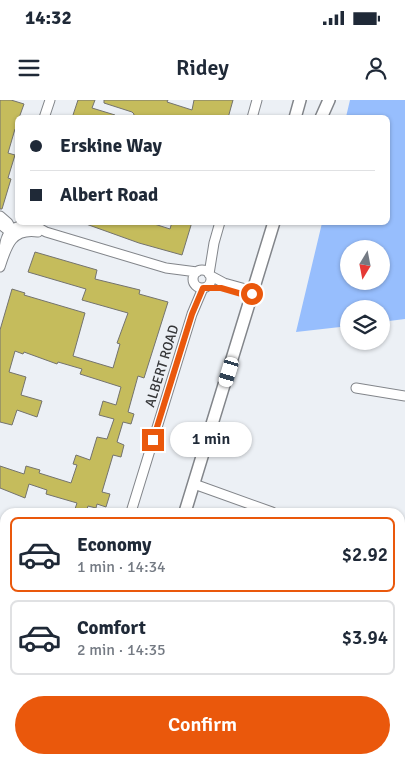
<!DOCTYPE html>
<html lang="en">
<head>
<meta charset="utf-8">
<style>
  :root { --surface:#fff; --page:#f2f2f3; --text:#1f2937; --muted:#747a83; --line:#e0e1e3; --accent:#ea580c }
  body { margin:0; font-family:Signika,sans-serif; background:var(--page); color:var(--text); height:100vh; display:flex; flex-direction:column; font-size:19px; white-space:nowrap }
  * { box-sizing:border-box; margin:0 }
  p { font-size:16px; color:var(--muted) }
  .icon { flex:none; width:28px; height:28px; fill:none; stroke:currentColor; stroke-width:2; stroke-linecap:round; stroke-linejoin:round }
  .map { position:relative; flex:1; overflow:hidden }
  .panel { position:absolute; left:0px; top:408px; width:405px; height:256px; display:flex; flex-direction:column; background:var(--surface); border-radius:15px 15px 0 0; box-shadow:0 1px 4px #0004 }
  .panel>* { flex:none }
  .banner { position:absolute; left:15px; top:15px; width:375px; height:110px; border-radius:8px; box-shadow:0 1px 4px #0004; display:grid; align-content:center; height:110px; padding:0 15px; background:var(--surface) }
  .needle { width:32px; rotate:190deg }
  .controls { position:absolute; left:340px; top:140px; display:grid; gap:10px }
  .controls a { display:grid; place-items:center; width:50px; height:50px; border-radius:50%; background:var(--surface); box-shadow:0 1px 4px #0004; font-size:25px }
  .end { position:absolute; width:22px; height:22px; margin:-11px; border:6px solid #ea580c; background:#fff; box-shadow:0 0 0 2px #fff }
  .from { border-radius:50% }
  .bubble { position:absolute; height:35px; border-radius:18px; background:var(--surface); box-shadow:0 1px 4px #0004; font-size:16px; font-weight:600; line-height:35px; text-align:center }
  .car { position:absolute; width:15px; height:30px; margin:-15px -8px; border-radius:6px; box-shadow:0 0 4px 1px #0007; background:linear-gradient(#fff 24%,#345 0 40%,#fff 0 76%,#345 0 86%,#fff 0) }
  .banner b { display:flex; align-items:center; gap:18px; height:48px; font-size:19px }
  .banner b+b { border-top:1px solid var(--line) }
  .banner i { width:12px; height:12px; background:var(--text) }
  ul { padding:9px 0 0; list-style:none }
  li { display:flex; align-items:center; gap:15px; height:75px; margin:0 10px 8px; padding:0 5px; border:2px solid var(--line); border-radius:8px }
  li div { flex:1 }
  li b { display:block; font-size:19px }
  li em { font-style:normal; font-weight:600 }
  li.selected { border-color:var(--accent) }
  li>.icon { width:45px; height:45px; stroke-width:1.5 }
  .action { display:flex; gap:10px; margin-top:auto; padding:10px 15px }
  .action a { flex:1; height:58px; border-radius:30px; background:var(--accent); color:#fff; font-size:20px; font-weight:600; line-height:58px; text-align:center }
  .status { display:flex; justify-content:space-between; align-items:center; height:35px; padding:0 25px; background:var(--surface); direction:ltr }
  .status svg { height:14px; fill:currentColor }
  header { display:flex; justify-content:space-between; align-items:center; height:65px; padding:0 15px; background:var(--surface); font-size:22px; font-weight:600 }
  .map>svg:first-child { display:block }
  .green { fill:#97befd; fill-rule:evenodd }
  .building { fill:#c5bc5c; stroke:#74736e }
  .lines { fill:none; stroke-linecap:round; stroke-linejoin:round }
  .minor-casing { stroke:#82858a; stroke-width:11 }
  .tertiary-casing { stroke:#82858a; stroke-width:14 }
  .minor { stroke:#fff; stroke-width:9 }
  .tertiary { stroke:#fff; stroke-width:11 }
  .route { stroke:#ea580c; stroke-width:6 }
  .labels { text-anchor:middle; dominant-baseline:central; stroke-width:4.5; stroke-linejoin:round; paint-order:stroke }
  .street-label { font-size:14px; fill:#353638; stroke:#ecf0f5 }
</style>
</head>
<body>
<div class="status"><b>14:32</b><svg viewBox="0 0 49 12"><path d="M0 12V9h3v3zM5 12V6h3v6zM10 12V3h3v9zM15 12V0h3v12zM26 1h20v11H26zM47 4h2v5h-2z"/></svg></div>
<header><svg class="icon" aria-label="menu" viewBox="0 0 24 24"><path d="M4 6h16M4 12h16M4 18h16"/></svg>Ridey<svg class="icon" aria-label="person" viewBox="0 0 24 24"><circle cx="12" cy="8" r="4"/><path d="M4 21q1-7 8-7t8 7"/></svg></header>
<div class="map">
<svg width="405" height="663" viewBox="0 0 405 663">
  <rect width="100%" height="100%" fill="#ecf0f5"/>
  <path class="green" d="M350,0h55v219l-24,3v-13h-32v17l-53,6 26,-109 66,-1v-104l-42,-1zM349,149h32v32h-32z"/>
  <path class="building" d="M0,0h11l13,4 -5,14h-1v12l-3,-1 -7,24 7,2 -7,23 3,1 -9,30h-2z
    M78,0h17l-3,8 23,7v3h-43z
    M104,0h64l-1,2 25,8 2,-10h39l-5,18h-95l1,-4 -2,-2 -28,-9z
    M87,122h61l22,7 2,-7h20l-10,33 -43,-12 -53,-19z
    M35,152l62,18 -2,9 45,11 -1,4 29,8 -24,76 -6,-2 -10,36 6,2 -3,10 -8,-2 -6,20 7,3 -3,12 -8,-2 -11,37 8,2 -4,13 -9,-3 -1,4 -8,-2 -2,6 -11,-3 2,-6 -31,-9 1,-4 -18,-6 -4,14 -25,-10v-22l24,8 2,-8 14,4 -1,3 32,10 6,-18 -4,-1 3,-9 14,5 7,-23 10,2 7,-20 -15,-4 4,-14 13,4 5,-18 -41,-13 2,-5 -24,-7 -1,2 -33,-12 -1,2 -8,-3 -6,21 17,5 -5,18 21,6 -5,16 -20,-7 -5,15 -12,-3v-92l12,-41 13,4 -1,2 61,18 -12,43 40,12 7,-24 -3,-1 11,-30 -46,-13 4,-11 -58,-17z"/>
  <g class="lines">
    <g class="minor-casing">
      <path id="minor" d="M44,18l6,-18
        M252,18l5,-18
        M0,116l8,7 6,10
        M0,124l15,12
        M4,153c0,-28 20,-34 42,-21l120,36 31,4
        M0,167c7,-22 12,-39 38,-35
        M193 179a9 9 0 1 1 18 0a9 9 0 1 1-18 0Z
        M209,174l5,-31 6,-21
        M211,176l13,7 29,8
        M356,288l49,8
        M194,384l78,28
        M131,412l61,-198 11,-26
        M400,479l5,5
        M393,659l5,4
        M55,663l1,-4
        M242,663l1,-4"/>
    </g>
    <g class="tertiary-casing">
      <path id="tertiary" d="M295,18l5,-18
        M321,18l8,-18
        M185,412l89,-290
        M110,663l1,-4"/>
    </g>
    <use href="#minor" class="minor"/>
    <use href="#tertiary" class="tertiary"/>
  </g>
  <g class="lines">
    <path class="route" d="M153,340l39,-126 11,-26h18l31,9v-3"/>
  </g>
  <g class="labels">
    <g class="street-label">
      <text transform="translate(162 266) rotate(-73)">ALBERT ROAD</text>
    </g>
  </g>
</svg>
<div class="controls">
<a><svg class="needle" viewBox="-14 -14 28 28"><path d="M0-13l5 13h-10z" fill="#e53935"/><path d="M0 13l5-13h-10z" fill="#747a83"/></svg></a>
<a><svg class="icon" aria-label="layers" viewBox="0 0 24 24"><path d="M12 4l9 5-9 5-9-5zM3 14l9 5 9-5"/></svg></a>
</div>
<i class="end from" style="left:252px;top:194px"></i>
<i class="end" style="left:153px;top:340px"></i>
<div class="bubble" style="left:170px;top:322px;width:82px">1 min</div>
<i class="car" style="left:229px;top:272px;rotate:197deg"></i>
<div class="banner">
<b><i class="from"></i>Erskine Way</b>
<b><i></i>Albert Road</b>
</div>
<section class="panel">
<ul>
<li class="selected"><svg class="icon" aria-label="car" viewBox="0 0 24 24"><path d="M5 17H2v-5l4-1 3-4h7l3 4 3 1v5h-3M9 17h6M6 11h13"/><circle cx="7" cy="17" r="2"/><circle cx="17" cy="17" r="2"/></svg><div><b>Economy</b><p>1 min · 14:34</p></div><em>$2.92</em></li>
<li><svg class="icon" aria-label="car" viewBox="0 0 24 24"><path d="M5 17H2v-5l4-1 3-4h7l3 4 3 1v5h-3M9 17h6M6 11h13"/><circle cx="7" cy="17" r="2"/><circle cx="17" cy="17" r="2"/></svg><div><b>Comfort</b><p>2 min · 14:35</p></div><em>$3.94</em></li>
</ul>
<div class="action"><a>Confirm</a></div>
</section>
</div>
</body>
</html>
